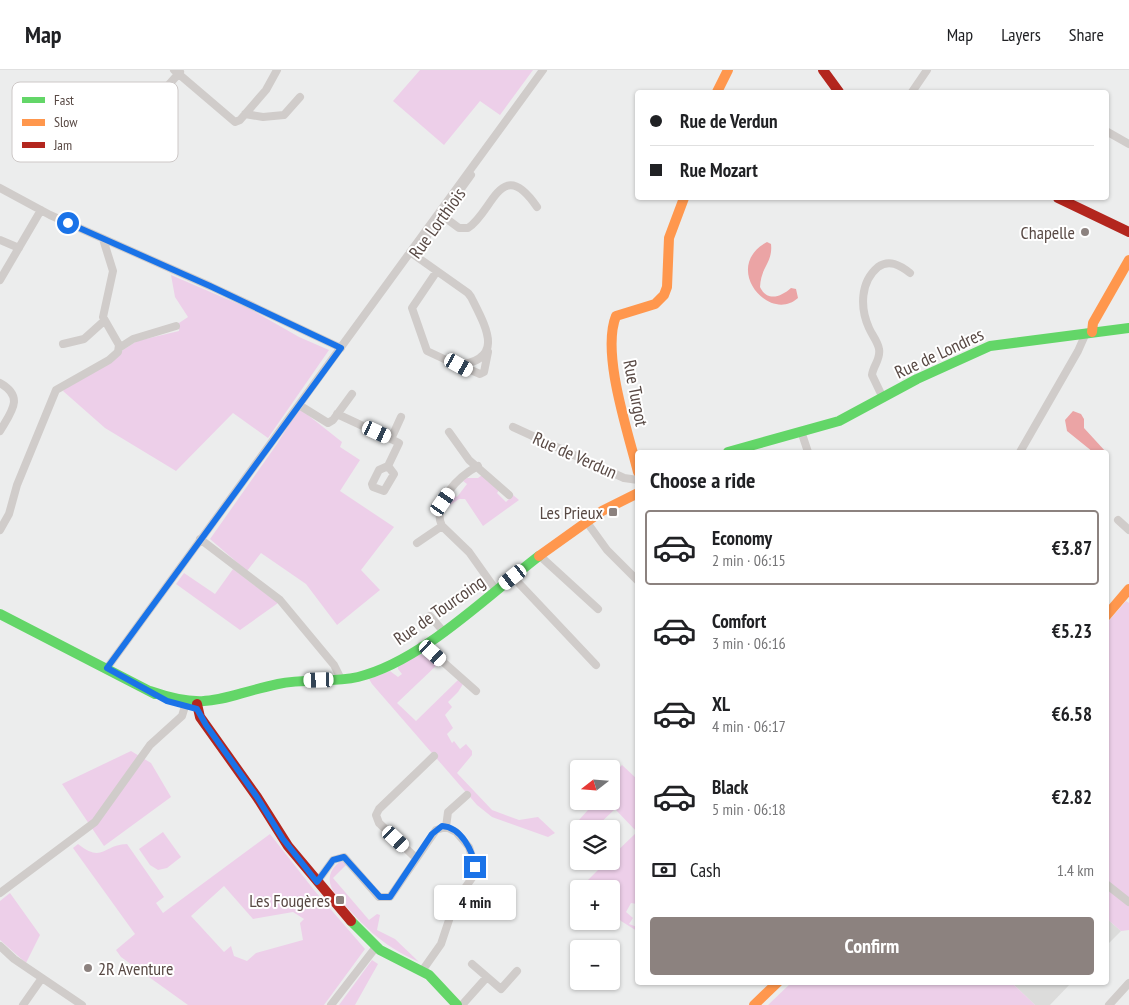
<!DOCTYPE html>
<html lang="en">
<head>
<meta charset="utf-8">
<style>
  :root { --surface:#fff; --page:#f2f2f2; --text:#202124; --muted:#757577; --line:#e0e0e0; --accent:#8c827f }
  body { margin:0; font-family:"PT Sans Narrow",sans-serif; background:var(--page); color:var(--text); height:100vh; display:flex; flex-direction:column; font-size:19px; white-space:nowrap }
  * { box-sizing:border-box; margin:0 }
  p { font-size:16px; color:var(--muted) }
  .icon { flex:none; width:28px; height:28px; fill:none; stroke:currentColor; stroke-width:2; stroke-linecap:round; stroke-linejoin:round }
  .map { position:relative; flex:1; overflow:hidden }
  .drawer { position:absolute; left:635px; top:380px; width:474px; height:535px; display:flex; flex-direction:column; background:var(--surface); border-radius:5px; box-shadow:0 1px 4px #0004 }
  .drawer>* { flex:none }
  .banner { position:absolute; left:635px; top:20px; width:474px; height:110px; border-radius:5px; box-shadow:0 1px 4px #0004; display:grid; align-content:center; height:110px; padding:0 15px; background:var(--surface) }
  .needle { width:32px; rotate:253deg }
  .tools { position:absolute; left:570px; top:690px; display:grid; gap:10px }
  .tools a { display:grid; place-items:center; width:50px; height:50px; border-radius:5px; background:var(--surface); box-shadow:0 1px 4px #0004; font-size:25px }
  .end { position:absolute; width:22px; height:22px; margin:-11px; border:6px solid #1a73e8; background:#fff; box-shadow:0 0 0 2px #fff }
  .from { border-radius:50% }
  .bubble { position:absolute; height:35px; border-radius:5px; background:var(--surface); box-shadow:0 1px 4px #0004; font-size:16px; font-weight:700; line-height:35px; text-align:center }
  .car { position:absolute; width:15px; height:30px; margin:-15px -8px; border-radius:6px; box-shadow:0 0 4px 1px #0007; background:linear-gradient(#fff 24%,#345 0 40%,#fff 0 76%,#345 0 86%,#fff 0) }
  .banner b { display:flex; align-items:center; gap:18px; height:48px; font-size:19px }
  .banner b+b { border-top:1px solid var(--line) }
  .banner i { width:12px; height:12px; background:var(--text) }
  ul { padding:0; list-style:none }
  li { display:flex; align-items:center; gap:15px; height:75px; margin:0 10px 8px; padding:0 5px; border:2px solid transparent; border-radius:5px }
  li div { flex:1 }
  li b { display:block; font-size:19px }
  li em { font-style:normal; font-weight:700 }
  li.active { border-color:var(--accent) }
  li>.icon { width:45px; height:45px; stroke-width:1.5 }
  h2 { padding:0 15px; font-size:22px; line-height:60px }
  .pay { display:flex; align-items:center; gap:12px; height:55px; padding:0 15px; font-size:19px }
  .pay p { margin-inline-start:auto }
  .cta { display:flex; gap:10px; margin-top:auto; padding:10px 15px }
  .cta a { flex:1; height:58px; border-radius:5px; background:var(--accent); color:#fff; font-size:20px; font-weight:700; line-height:58px; text-align:center }
  header { display:flex; align-items:center; gap:30px; box-sizing:border-box; height:70px; padding:0 25px; background:var(--surface); border-bottom:1px solid var(--line) }
  header strong { font-size:24px }
  nav { display:flex; gap:28px; margin-inline-start:auto; font-size:18px }
  .map>svg:first-child { display:block }
  .education { fill:#dcdcdb }
  .green { fill:#edcfe9; fill-rule:evenodd }
  .water { fill:#eba4a5 }
  .lines { fill:none; stroke-linecap:round; stroke-linejoin:round }
  .street { stroke:#d0ccca; stroke-width:8 }
  .fast { stroke:#63d668; stroke-width:10 }
  .slow { stroke:#ff974d; stroke-width:10 }
  .jam { stroke:#b3261e; stroke-width:10 }
  .route { stroke:#1a73e8; stroke-width:6 }
  .poi-dot { fill:#8c827f; stroke:#fff; stroke-width:2 }
  .labels { text-anchor:middle; dominant-baseline:central; stroke-width:4; stroke-linejoin:round; paint-order:stroke }
  .street-label { font-size:18px; fill:#584944; stroke:#fff }
  .poi-label { font-size:18px; fill:#584944; stroke:#fff; text-anchor:end }
  .key { fill:#fff; stroke:#cdc8c7; stroke-width:1 }
  .key-label { font-size:14px; fill:#584944 }
</style>
</head>
<body>
<header>
<strong>Map</strong>
<nav><a>Map</a><a>Layers</a><a>Share</a></nav>
</header>
<div class="map">
<svg width="1129" height="935" viewBox="0 0 1129 935">
  <rect width="100%" height="100%" fill="#eceded"/>
  <path class="education" d="M1106,848l15,13 -15,15z
    M1012,913h59l-21,22h-15z"/>
  <path class="green" d="M420,0h113l-33,45 -20,-14 -36,44 -51,-44z
    M171,205l79,34 49,28 30,13 -61,88 -35,-25 -57,58 -71,-43 -42,-37 4,-5 70,-45 42,-10v-8l9,-6 -13,-20z
    M299,338l43,34 -2,5 20,13 -20,31 54,36 -33,43 19,20 -43,35 -31,-41 -45,-31 -14,18 -37,-32 67,-95z
    M482,405l18,14 -3,4 9,9 7,-7 6,5 -36,26 -18,-27h-6l-16,11 10,-15 4,2 10,-13 -4,-3 4,-3h11z
    M233,499l45,34 -38,27 -64,-46 8,-11 31,21z
    M1126,531l3,2v327l-8,1 -15,-13v-294z
    M420,584l18,10 -41,39 19,18 42,-41 5,4 -5,8 -10,10 4,5 -7,8 8,13 -6,6 5,9 2,-2 6,8 6,-5 6,7v4l-15,18 35,37 27,10 19,-3 17,16 -7,4 -56,-20 -15,-12 -105,-121 -3,-5 21,-8 8,6 4,-3 -4,-5v-3z
    M131,681l20,12 20,34 -67,49 -42,-62z
    M622,695l15,14v125l-6,-1 -5,9 7,6 -4,6 8,3v4l-16,-10 -10,-11v-21h-19l-4,-9 19,-19h4v-4l26,-25 -22,-23 -21,20h-6l-9,-9 17,-19h15v-25z
    M163,762l18,25 -14,11 -9,2 -8,-5 -11,-16z
    M270,764l44,56 51,59 -41,56h-136l-67,-48 -5,-7 19,-16 -62,-86 5,-4c25,20 26,0 49,0l37,53 -8,6 7,10zM224,816l29,33 40,-7 11,7 -4,4 3,17 -47,13 -9,8 -13,-5 -3,-10 -7,6 -33,-36z
    M341,791l6,3 -14,14 36,42 8,-6 3,1 -3,15 18,9 24,23c-40,-18 -55,-36 -83,-67 -10,-13 -8,-25 5,-34z
    M10,823l30,42 -14,28 -26,-23v-39z
    M372,890l6,4 -23,41h-16z
    M792,912l220,1 23,22h-267z"/>
  <path class="water" d="M767,172l4,2c2,19 -10,22 -11,43 7,15 21,10 31,1l5,1 2,9c-29,26 -77,-31 -31,-56z
    M1073,341l8,3 3,5v9l22,24h-13l-26,-21 -2,-11z"/>
  <g class="lines">
    <path class="street" d="M174,0l61,52 5,-2 26,-30 11,-20
      M912,22l15,-22
      M245,44l18,3 21,-2 16,-18
      M133,55l47,-53
      M1106,61l23,13
      M0,118l50,27 160,71 131,62
      M440,144l19,14h9c25,-16 33,-74 69,-21
      M0,170l19,8
      M410,182l58,41 3,4c15,30 35,63 -14,68l-30,-14 -15,-43 25,-37
      M415,183l56,-78
      M0,210l41,-70
      M63,274l21,-5 20,-18
      M119,278l14,-9 43,-13
      M459,295l21,9 4,-2 4,-20
      M0,313c25,14 11,29 0,48
      M883,328l-11,-23c1,-9 9,-16 7,-26 -1,-7 -7,-14 -10,-21 -9,-20 -9,-46 9,-61 11,-8 22,-2 32,6
      M299,335l29,18 5,-3 19,-26
      M337,344l54,25 10,-22
      M513,357l111,51 14,2
      M801,361l7,21
      M449,362l20,28 40,35
      M1020,382l58,-101 8,-18
      M388,396l6,8 -10,17 -11,-4 -1,-3 7,-14 9,-4 11,-23 -8,-4
      M1118,450l11,10
      M586,451l21,29 31,31
      M442,456l27,26 27,38
      M0,460l9,-16 8,-29 39,-95 53,-30 9,-8 1,-7 -16,-28 10,-46 -10,-32
      M200,469l80,61 54,65 7,14
      M417,473l25,-17c-11,-23 17,-50 36,-60
      M540,486l58,53
      M513,507l83,88
      M422,551l8,-5 13,15
      M421,576l12,7 43,38
      M107,598l436,-598
      M446,757l2,-15 19,-17
      M416,788l-37,-35 -3,-8 3,-6 55,-53
      M317,812l16,-22 11,-3 35,40h11l46,-67 10,-3 10,5 13,15 6,20 -3,11 -17,24 -14,42 -19,27
      M1106,814l23,18
      M0,823l95,-71 55,-77 32,-29 4,-13
      M458,827l40,12
      M0,876l14,13 68,46
      M472,894l29,25 16,-18
      M23,935l19,-27
      M331,935l45,-58
      M462,935l25,-28
      M1109,935l20,-22"/>
    <path class="fast" d="M728,382l111,-31 78,-42 73,-33 139,-18
      M0,544l155,80
      M150,621c60,21 71,5 128,-7 27,-6 54,-1 80,-7 63,-15 130,-82 181,-121
      M351,851l29,29 49,25 28,30"/>
    <path class="slow" d="M717,22l11,-22
      M1092,262l1,-9 36,-63
      M638,402c-10,-40 -37,-119 -22,-156l39,-12 9,-9 3,-8 2,-49 15,-40
      M539,486l63,-45 36,-18
      M1106,546l23,-27
      M754,935l24,-23"/>
    <path class="jam" d="M823,0l16,22
      M1058,128l71,34
      M197,634l3,13 57,80 31,49 63,75"/>
  </g>
  <g class="lines">
    <path class="route" d="M68,153l142,63 131,62 -234,320 60,33 30,8 9,16 51,72 26,42 34,43 16,-22 11,-3 36,40h10l42,-63 10,-8c19,1 31,25 33,41"/>
  </g>
  <g class="poi-dot">
    <circle cx="1085" cy="162" r="5"/>
    <rect x="608" y="437" width="10" height="10" rx="2.5"/>
    <rect x="335" y="825" width="10" height="10" rx="2.5"/>
    <circle cx="88" cy="898" r="5"/>
  </g>
  <g class="labels">
    <g class="street-label">
      <text transform="translate(437 153) rotate(-54)">Rue Lorthiois</text>
      <text transform="translate(939 283) rotate(-25)">Rue de Londres</text>
      <text transform="translate(636 323) rotate(79)">Rue Turgot</text>
      <text transform="translate(575 385) rotate(24)">Rue de Verdun</text>
      <text transform="translate(439 540) rotate(-35)">Rue de Tourcoing</text>
    </g>
    <g class="poi-label">
      <text x="1075" y="162">Chapelle</text>
      <text x="603" y="442">Les Prieux</text>
      <text x="330" y="830">Les Fougères</text>
      <text x="98" y="898" text-anchor="start">2R Aventure</text>
    </g>
  </g>
  <rect x="12" y="12" width="166" height="80" rx="8" class="key"/>
  <rect x="22" y="27" width="23" height="6" fill="#63d668"/>
  <rect x="22" y="49" width="23" height="7" fill="#ff974d"/>
  <rect x="22" y="72" width="23" height="6" fill="#b3261e"/>
  <g class="key-label">
    <text x="54" y="35">Fast</text>
    <text x="54" y="57">Slow</text>
    <text x="54" y="80">Jam</text>
  </g>
</svg>
<div class="tools">
<a><svg class="needle" viewBox="-14 -14 28 28"><path d="M0-13l5 13h-10z" fill="#e53935"/><path d="M0 13l5-13h-10z" fill="#757577"/></svg></a>
<a><svg class="icon" aria-label="layers" viewBox="0 0 24 24"><path d="M12 4l9 5-9 5-9-5zM3 14l9 5 9-5"/></svg></a>
<a>+</a>
<a>−</a>
</div>
<i class="end from" style="left:68px;top:153px"></i>
<i class="end" style="left:475px;top:797px"></i>
<div class="bubble" style="left:434px;top:815px;width:82px">4 min</div>
<i class="car" style="left:459px;top:295px;rotate:119deg"></i>
<i class="car" style="left:377px;top:362px;rotate:115deg"></i>
<i class="car" style="left:443px;top:432px;rotate:35deg"></i>
<i class="car" style="left:513px;top:507px;rotate:232deg"></i>
<i class="car" style="left:433px;top:583px;rotate:132deg"></i>
<i class="car" style="left:319px;top:610px;rotate:268deg"></i>
<i class="car" style="left:396px;top:769px;rotate:133deg"></i>
<div class="banner">
<b><i class="from"></i>Rue de Verdun</b>
<b><i></i>Rue Mozart</b>
</div>
<section class="drawer">
<h2>Choose a ride</h2>
<ul>
<li class="active"><svg class="icon" aria-label="car" viewBox="0 0 24 24"><path d="M5 17H2v-5l4-1 3-4h7l3 4 3 1v5h-3M9 17h6M6 11h13"/><circle cx="7" cy="17" r="2"/><circle cx="17" cy="17" r="2"/></svg><div><b>Economy</b><p>2 min · 06:15</p></div><em>€3.87</em></li>
<li><svg class="icon" aria-label="car" viewBox="0 0 24 24"><path d="M5 17H2v-5l4-1 3-4h7l3 4 3 1v5h-3M9 17h6M6 11h13"/><circle cx="7" cy="17" r="2"/><circle cx="17" cy="17" r="2"/></svg><div><b>Comfort</b><p>3 min · 06:16</p></div><em>€5.23</em></li>
<li><svg class="icon" aria-label="car" viewBox="0 0 24 24"><path d="M5 17H2v-5l4-1 3-4h7l3 4 3 1v5h-3M9 17h6M6 11h13"/><circle cx="7" cy="17" r="2"/><circle cx="17" cy="17" r="2"/></svg><div><b>XL</b><p>4 min · 06:17</p></div><em>€6.58</em></li>
<li><svg class="icon" aria-label="car" viewBox="0 0 24 24"><path d="M5 17H2v-5l4-1 3-4h7l3 4 3 1v5h-3M9 17h6M6 11h13"/><circle cx="7" cy="17" r="2"/><circle cx="17" cy="17" r="2"/></svg><div><b>Black</b><p>5 min · 06:18</p></div><em>€2.82</em></li>
</ul>
<div class="pay"><svg class="icon" aria-label="cash" viewBox="0 0 24 24"><path d="M3 7h18v10H3z"/><circle cx="12" cy="12" r="2"/></svg>Cash<p>1.4 km</p></div>
<div class="cta"><a>Confirm</a></div>
</section>
</div>
</body>
</html>
